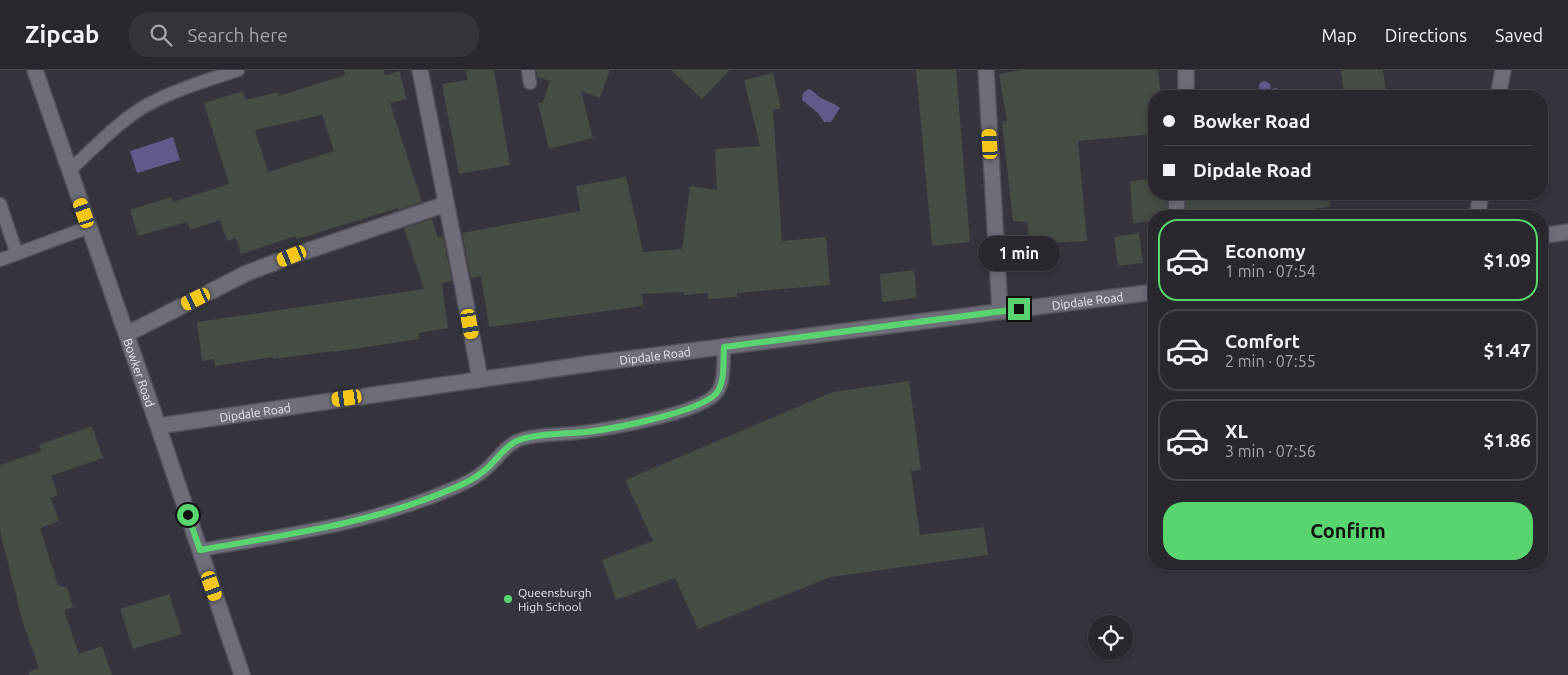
<!DOCTYPE html>
<html lang="en">
<head>
<meta charset="utf-8">
<style>
  :root { --surface:#28282e; --page:#34343a; --text:#f1f3f6; --muted:#a5a6aa; --line:#44444a; --accent:#59d56f }
  body { margin:0; font-family:Ubuntu,sans-serif; background:var(--page); color:var(--text); height:100vh; display:flex; flex-direction:column; font-size:19px; white-space:nowrap }
  * { box-sizing:border-box; margin:0 }
  p { font-size:16px; color:var(--muted) }
  .icon { flex:none; width:28px; height:28px; fill:none; stroke:currentColor; stroke-width:2; stroke-linecap:round; stroke-linejoin:round }
  .map { position:relative; flex:1; overflow:hidden }
  .side { position:absolute; left:1148px; top:140px; width:400px; height:360px; display:flex; flex-direction:column; background:var(--surface); border-radius:20px; box-shadow:0 2px 8px #0003,0 0 0 1px var(--line) }
  .side>* { flex:none }
  .guide { position:absolute; left:1148px; top:20px; width:400px; height:110px; border-radius:20px; box-shadow:0 2px 8px #0003,0 0 0 1px var(--line); display:grid; align-content:center; height:110px; padding:0 15px; background:var(--surface) }
  .tools { position:absolute; left:1088px; top:545px; display:grid; gap:10px }
  .tools a { display:grid; place-items:center; width:45px; height:45px; border-radius:50%; background:var(--surface); box-shadow:0 2px 8px #0003,0 0 0 1px var(--line); font-size:25px }
  .end { position:absolute; width:22px; height:22px; margin:-11px; border:6px solid #59d56f; background:#111; box-shadow:0 0 0 2px #111 }
  .from { border-radius:50% }
  .bubble { position:absolute; height:35px; border-radius:18px; background:var(--surface); box-shadow:0 2px 8px #0003,0 0 0 1px var(--line); font-size:16px; font-weight:700; line-height:35px; text-align:center }
  .car { position:absolute; width:15px; height:30px; margin:-15px -8px; border-radius:6px; box-shadow:0 0 4px 1px #0007; background:linear-gradient(#f5c518 24%,#345 0 40%,#f5c518 0 76%,#345 0 86%,#f5c518 0) }
  .guide b { display:flex; align-items:center; gap:18px; height:48px; font-size:19px }
  .guide b+b { border-top:1px solid var(--line) }
  .guide i { width:12px; height:12px; background:var(--text) }
  ul { padding:9px 0 0; list-style:none }
  li { display:flex; align-items:center; gap:15px; height:82px; margin:0 10px 8px; padding:0 5px; border:2px solid var(--line); border-radius:20px }
  li div { flex:1 }
  li b { display:block; font-size:19px }
  li em { font-style:normal; font-weight:700 }
  li.selected { border-color:var(--accent) }
  li>.icon { width:45px; height:45px; stroke-width:1.5 }
  .button { display:flex; gap:10px; margin-top:auto; padding:10px 15px }
  .button a { flex:1; height:58px; border-radius:20px; background:var(--accent); color:#111; font-size:20px; font-weight:700; line-height:58px; text-align:center }
  header { display:flex; align-items:center; gap:30px; box-sizing:border-box; height:70px; padding:0 25px; background:var(--surface); border-bottom:1px solid var(--line) }
  header strong { font-size:24px }
  nav { display:flex; gap:28px; margin-inline-start:auto; font-size:18px }
  .search { width:350px; height:45px; background:var(--page); display:flex; align-items:center; gap:12px; box-sizing:border-box; padding:0 18px; border-radius:20px; color:var(--muted); font-size:19px }
  .map>svg:first-child { display:block }
  .water { fill:#5f5b8b }
  .building { fill:#454d45; fill-rule:evenodd }
  .lines { fill:none; stroke-linecap:round; stroke-linejoin:round }
  .lane-casing { stroke:#525159; stroke-width:15 }
  .street-casing { stroke:#525159; stroke-width:18 }
  .lane { stroke:#6e6e79; stroke-width:12 }
  .street { stroke:#6e6e79; stroke-width:15 }
  .route { stroke:#59d56f; stroke-width:6 }
  .poi-dot { fill:#59d56f; stroke:#35353e; stroke-width:2 }
  .labels { text-anchor:middle; dominant-baseline:central; stroke-width:4; stroke-linejoin:round; paint-order:stroke }
  .street-label { font-size:12px; fill:#e7e7ed; stroke:#35353e }
  .poi-label { font-size:12px; fill:#e7e7ed; stroke:#35353e; text-anchor:start }
</style>
</head>
<body>
<header>
<strong>Zipcab</strong>
<div class="search"><svg class="icon" aria-label="search" viewBox="0 0 24 24"><circle cx="10" cy="10" r="6"/><path d="M15 15l6 6"/></svg>Search here</div>
<nav><a>Map</a><a>Directions</a><a>Saved</a></nav>
</header>
<div class="map">
<svg width="1568" height="605" viewBox="0 0 1568 605">
  <rect width="100%" height="100%" fill="#35353e"/>
  <path class="water" d="M1265,11l5,3 1,5 6,-1 4,4 25,-2 1,6h-47l-1,-11 2,-3z
    M808,19c6,1 8,6 13,9 7,4 14,5 19,10l-9,14h-7l-5,-8 -17,-14 1,-7z
    M173,67l7,23 -43,13 -7,-22z"/>
  <path class="building" d="M344,0h40l1,6 14,-5 8,28 -17,4 32,99 -24,8v-2l-101,31 -1,-3 -55,18 -5,-16 -9,3 -7,-21 -30,10 -3,-8 -49,14 -8,-26 41,-13 2,5 56,-18 -25,-81 39,-12 3,9 32,-8 1,4 66,-21zM322,45l12,36 -66,21 -13,-42z
    M466,0h28l16,95 -51,9 -17,-90 25,-4z
    M536,0h74l-10,28 -19,-7 12,47 -44,11 -11,-46 5,-1 7,-21 -13,-4z
    M671,0h59l-28,29z
    M916,0h40l14,172 -38,4z
    M1020,0h138l3,26h-7v38l-76,7 9,100 -39,2 -17,6 -4,-27 -14,-1 -11,-99 5,-1 -8,-47z
    M1341,0h42l3,22 -30,4h-12z
    M773,3l8,35 -8,2 9,131 44,-4 4,48 -93,8v4l-29,2v-6l-24,2v-3l-42,2 1,12 -154,21 -8,-51 -10,2 -9,-45 118,-22 -4,-25 50,-9 17,75 39,-3 8,-63 27,4 -2,-41 45,-3 -16,-66z
    M1154,109v15h14l-1,22h-13v5l-21,2 -3,-42z
    M1186,124h143l1,13 -70,9h-75z
    M432,149l6,19 5,-1 9,44 -10,2 6,45 -30,5 1,6 -85,13v-1l-61,8v-2l-58,9 -1,-7 -12,2 -5,-39 227,-33 -20,-61z
    M1139,163l4,30 -25,3 -4,-29z
    M914,200l3,28 -35,4 -2,-28z
    M909,311l12,89 -10,1 9,64 64,-8 4,28 -157,22 -133,52 -23,-51 -59,22 -14,-40 51,-19 -28,-61 208,-88z
    M92,356l11,32 -52,18 7,19 -7,3 8,23 -19,7 18,57 9,3 6,19 -9,3 15,44 23,-8 10,29h-83v-3l10,-4 -16,-45 -23,-92v-66l41,-14 -2,-6z
    M169,524l13,40 -49,15 -13,-40z"/>
  <g class="lines">
    <g class="lane-casing">
      <path id="lane" d="M528,0l2,13
        M70,100c23,-21 52,-52 79,-66 28,-15 59,-24 89,-34
        M0,134l17,50
        M0,190l89,-33
        M200,480c84,-15 170,-26 249,-60 13,-5 26,-11 36,-20 12,-10 22,-27 37,-31 17,-5 36,-4 53,-6 27,-3 129,-19 143,-42 7,-12 5,-30 6,-44"/>
    </g>
    <g class="street-casing">
      <g id="street">
        <path id="s1" d="M35,0l123,356 84,249"/>
        <path d="M420,0l43,218 17,91"/>
        <path d="M986,0l14,241"/>
        <path d="M1186,26v-26"/>
        <path d="M1498,26l5,-26"/>
        <path d="M1176,146l1,-22"/>
        <path d="M1477,146l4,-22"/>
        <path d="M1541,166l27,-4"/>
        <path d="M127,264l120,-61 45,-17 154,-52"/>
        <path id="s2" d="M158,356l437,-63 559,-71"/>
      </g>
    </g>
    <use href="#lane" class="lane"/>
    <use href="#street" class="street"/>
  </g>
  <g class="lines">
    <path class="route" d="M188,445l12,35c84,-15 170,-26 249,-60 13,-5 26,-11 36,-20 12,-10 22,-27 37,-31 20,-6 43,-5 64,-7 25,-3 119,-20 132,-41 7,-12 5,-30 6,-44l295,-38"/>
  </g>
  <circle class="poi-dot" cx="508" cy="529" r="5"/>
  <g class="labels">
    <g class="street-label">
      <text stroke="none"><textPath href="#s2" startOffset="938">Dipdale Road</textPath></text>
      <text stroke="none"><textPath href="#s2" startOffset="502">Dipdale Road</textPath></text>
      <text stroke="none"><textPath href="#s1" startOffset="320">Bowker Road</textPath></text>
      <text stroke="none"><textPath href="#s2" startOffset="98">Dipdale Road</textPath></text>
    </g>
    <g class="poi-label">
      <text x="518" y="522">Queensburgh<tspan x="518" dy="14">High School</tspan></text>
    </g>
  </g>
</svg>
<div class="tools">
<a><svg class="icon" aria-label="locate" viewBox="0 0 24 24"><circle cx="12" cy="12" r="6"/><path d="M12 2v4M12 18v4M2 12h4M18 12h4"/></svg></a>
</div>
<i class="end from" style="left:188px;top:445px"></i>
<i class="end" style="left:1019px;top:239px"></i>
<div class="bubble" style="left:978px;top:166px;width:82px">1 min</div>
<i class="car" style="left:990px;top:74px;rotate:357deg"></i>
<i class="car" style="left:84px;top:143px;rotate:341deg"></i>
<i class="car" style="left:292px;top:186px;rotate:248deg"></i>
<i class="car" style="left:196px;top:229px;rotate:244deg"></i>
<i class="car" style="left:470px;top:254px;rotate:170deg"></i>
<i class="car" style="left:347px;top:328px;rotate:262deg"></i>
<i class="car" style="left:212px;top:516px;rotate:161deg"></i>
<div class="guide">
<b><i class="from"></i>Bowker Road</b>
<b><i></i>Dipdale Road</b>
</div>
<section class="side">
<ul>
<li class="selected"><svg class="icon" aria-label="car" viewBox="0 0 24 24"><path d="M5 17H2v-5l4-1 3-4h7l3 4 3 1v5h-3M9 17h6M6 11h13"/><circle cx="7" cy="17" r="2"/><circle cx="17" cy="17" r="2"/></svg><div><b>Economy</b><p>1 min · 07:54</p></div><em>$1.09</em></li>
<li><svg class="icon" aria-label="car" viewBox="0 0 24 24"><path d="M5 17H2v-5l4-1 3-4h7l3 4 3 1v5h-3M9 17h6M6 11h13"/><circle cx="7" cy="17" r="2"/><circle cx="17" cy="17" r="2"/></svg><div><b>Comfort</b><p>2 min · 07:55</p></div><em>$1.47</em></li>
<li><svg class="icon" aria-label="car" viewBox="0 0 24 24"><path d="M5 17H2v-5l4-1 3-4h7l3 4 3 1v5h-3M9 17h6M6 11h13"/><circle cx="7" cy="17" r="2"/><circle cx="17" cy="17" r="2"/></svg><div><b>XL</b><p>3 min · 07:56</p></div><em>$1.86</em></li>
</ul>
<div class="button"><a>Confirm</a></div>
</section>
</div>
</body>
</html>
